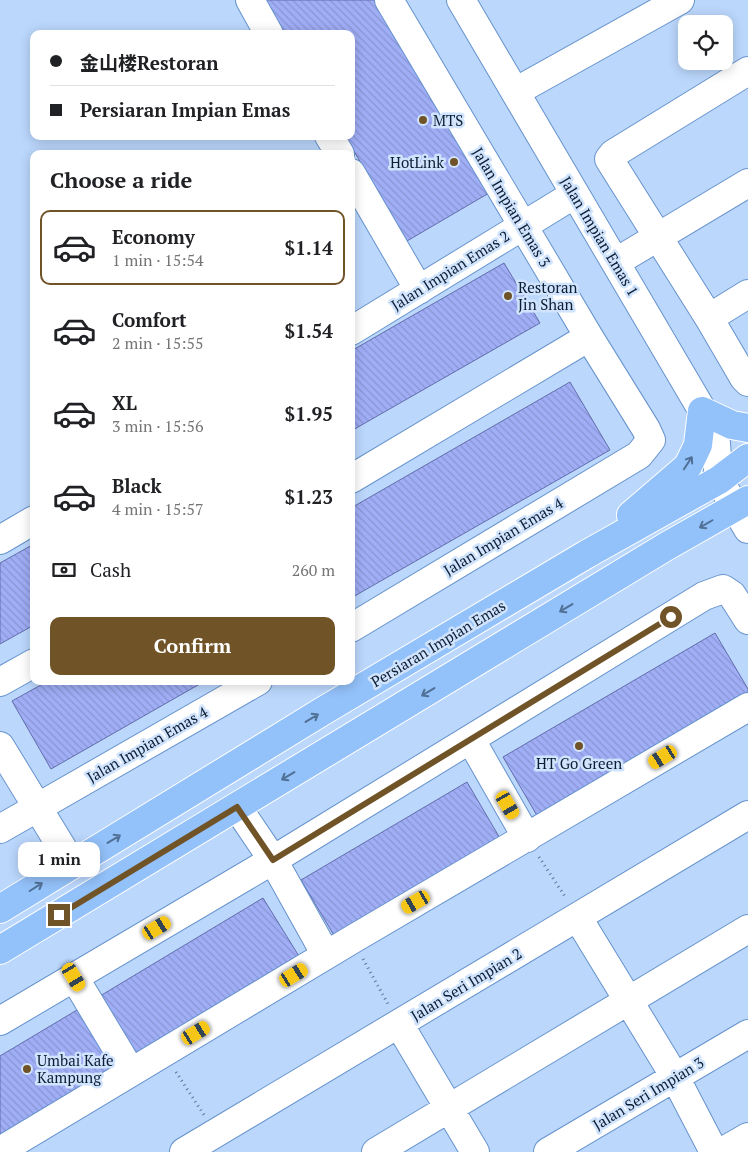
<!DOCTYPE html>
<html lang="en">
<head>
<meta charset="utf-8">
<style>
  :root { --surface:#fff; --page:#f6f6f6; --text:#202124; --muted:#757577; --line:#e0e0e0; --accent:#705327 }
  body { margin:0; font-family:"PT Serif","Noto Sans SC",serif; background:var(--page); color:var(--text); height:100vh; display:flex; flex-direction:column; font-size:19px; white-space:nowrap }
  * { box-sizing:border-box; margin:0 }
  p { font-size:16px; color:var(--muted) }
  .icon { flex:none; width:28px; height:28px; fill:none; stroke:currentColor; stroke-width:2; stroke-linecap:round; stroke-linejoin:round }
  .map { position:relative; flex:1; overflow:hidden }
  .drawer { position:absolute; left:30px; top:150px; width:325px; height:535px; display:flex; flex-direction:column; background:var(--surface); border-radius:10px; box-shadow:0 2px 12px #0003 }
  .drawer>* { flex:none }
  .guide { position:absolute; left:30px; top:30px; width:325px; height:110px; border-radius:10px; box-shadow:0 2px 12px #0003; display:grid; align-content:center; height:110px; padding:0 20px; background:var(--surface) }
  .fabs { position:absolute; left:678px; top:15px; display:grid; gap:10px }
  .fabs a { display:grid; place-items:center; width:55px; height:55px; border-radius:10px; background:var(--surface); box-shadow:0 2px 12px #0003; font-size:25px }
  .end { position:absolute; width:22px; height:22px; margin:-11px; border:6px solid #705327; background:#fff; box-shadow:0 0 0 2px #fff }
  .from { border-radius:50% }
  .bubble { position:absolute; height:35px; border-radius:10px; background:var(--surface); box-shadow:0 2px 12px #0003; font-size:16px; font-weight:700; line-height:35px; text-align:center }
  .car { position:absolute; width:15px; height:30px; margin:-15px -8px; border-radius:6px; box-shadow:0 0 4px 1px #0007; background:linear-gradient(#f5c518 24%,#345 0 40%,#f5c518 0 76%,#345 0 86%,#f5c518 0) }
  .guide b { display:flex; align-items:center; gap:18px; height:48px; font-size:19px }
  .guide b+b { border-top:1px solid var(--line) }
  .guide i { width:12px; height:12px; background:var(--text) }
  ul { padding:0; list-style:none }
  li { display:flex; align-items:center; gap:15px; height:75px; margin:0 10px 8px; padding:0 10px; border:2px solid transparent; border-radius:10px }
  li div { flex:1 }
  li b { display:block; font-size:19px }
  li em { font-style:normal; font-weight:700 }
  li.selected { border-color:var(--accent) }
  li>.icon { width:45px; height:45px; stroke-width:1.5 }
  h2 { padding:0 20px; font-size:22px; line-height:60px }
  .pay { display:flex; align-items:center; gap:12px; height:55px; padding:0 20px; font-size:19px }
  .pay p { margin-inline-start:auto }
  .button { display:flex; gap:10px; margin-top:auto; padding:10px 20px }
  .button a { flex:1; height:58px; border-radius:10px; background:var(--accent); color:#fff; font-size:20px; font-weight:700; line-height:58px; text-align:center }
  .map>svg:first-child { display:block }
  .building { fill:url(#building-back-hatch); stroke:#626dac }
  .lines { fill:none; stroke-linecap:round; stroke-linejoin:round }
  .minor-casing { stroke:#6693cc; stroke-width:30 }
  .major-casing { stroke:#fff; stroke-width:30 }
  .path { stroke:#5e7491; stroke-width:3; stroke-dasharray:1 4; stroke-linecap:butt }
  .minor { stroke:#fff; stroke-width:28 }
  .major { stroke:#93c1f9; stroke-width:28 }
  .oneway { stroke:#507096 }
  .route { stroke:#705327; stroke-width:6 }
  .poi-dot { fill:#705327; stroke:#d1e4fd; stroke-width:2 }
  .labels { text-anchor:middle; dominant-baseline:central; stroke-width:5; stroke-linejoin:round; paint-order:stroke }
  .poi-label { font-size:15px; fill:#0c1e34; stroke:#d1e4fd; text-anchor:start }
  .street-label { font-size:15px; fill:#0c1e34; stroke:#d1e4fd }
</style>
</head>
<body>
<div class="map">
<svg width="748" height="1152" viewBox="0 0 748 1152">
  <defs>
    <pattern id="building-back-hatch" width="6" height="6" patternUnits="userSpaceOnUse" patternTransform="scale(1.25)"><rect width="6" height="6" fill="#a0aef6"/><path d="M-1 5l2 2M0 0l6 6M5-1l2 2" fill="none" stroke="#8995d4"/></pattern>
  </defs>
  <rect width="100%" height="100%" fill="#bbd7fc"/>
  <path class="building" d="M264,0h110l115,193 -82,48 -62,-105h6v-102h-67z
    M504,263l36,60 -189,108v-80z
    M570,382l40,68 -259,148v-90z
    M34,544v81l-34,19v-81z
    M715,633l33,56v9l-209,121 -36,-62z
    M48,681h157l-154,88 -39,-68z
    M467,782l34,58 -166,97 -34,-57z
    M263,898l39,63 -163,98 -39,-63z
    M82,1007l38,63 -120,72v-86z"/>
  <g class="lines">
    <g class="minor-casing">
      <path id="minor" d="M250,0l19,34
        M461,0l254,432 4,48 29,49
        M748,71l-135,83 -4,5 100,159 35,60 4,4
        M515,92l165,-92
        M329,136l11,18
        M351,173l68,117
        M616,262l132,-79
        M709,318l39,-24
        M351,331l224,-137
        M351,479l238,-142
        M0,540l34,-20
        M351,628l288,-173 12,-15 -5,-11 -57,-92 -200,-337
        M0,682l34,-19
        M471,740l56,98
        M0,746l72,118
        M237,807l36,53 53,95
        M0,829l258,-148
        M578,918l97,159 39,75
        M74,977l57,95
        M0,1021l273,-161 431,-264 19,-7 9,6 16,25
        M399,1024l76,128
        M0,1151l353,-212 395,-232
        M184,1152l564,-337
        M376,1152l372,-223
        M548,1152l200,-118
        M722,1152l26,-15"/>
    </g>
    <g class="major-casing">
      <path id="major" d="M631,515l57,-49 10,-21 4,-34 30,14 16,3
        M0,909l323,-198 264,-157 132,-74 29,-22
        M0,950l667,-404 81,-46"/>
    </g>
    <path class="path" d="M539,857l27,41
      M363,959l25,45
      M176,1072l28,43"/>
    <use href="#minor" class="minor"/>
    <use href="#major" class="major"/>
  </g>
  <defs><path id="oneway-shaft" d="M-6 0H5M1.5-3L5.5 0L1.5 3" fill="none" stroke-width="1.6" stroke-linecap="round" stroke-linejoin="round" transform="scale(1.25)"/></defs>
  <g class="oneway">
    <use href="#oneway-shaft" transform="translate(688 463) rotate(-57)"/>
    <use href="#oneway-shaft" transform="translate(706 524) rotate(150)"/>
    <use href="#oneway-shaft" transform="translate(566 608) rotate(149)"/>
    <use href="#oneway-shaft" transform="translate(428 692) rotate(149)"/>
    <use href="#oneway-shaft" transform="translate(312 718) rotate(-31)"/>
    <use href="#oneway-shaft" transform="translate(288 776) rotate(149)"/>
    <use href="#oneway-shaft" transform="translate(114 839) rotate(-31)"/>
    <use href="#oneway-shaft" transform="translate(36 887) rotate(-32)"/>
  </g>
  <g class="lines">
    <path class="route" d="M59,915l178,-108 36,53 398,-243"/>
  </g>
  <g class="poi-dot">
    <circle cx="423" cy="120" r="5"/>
    <circle cx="454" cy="162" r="5"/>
    <circle cx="508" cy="296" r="5"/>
    <circle cx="579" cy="746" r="5"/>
    <circle cx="27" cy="1069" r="5"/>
  </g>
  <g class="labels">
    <g class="poi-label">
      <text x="433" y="120">MTS</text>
      <text x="444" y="162" text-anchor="end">HotLink</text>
      <text x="518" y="287">Restoran<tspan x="518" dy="17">Jin Shan</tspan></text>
      <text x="579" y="763" text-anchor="middle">HT Go Green</text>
      <text x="37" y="1060">Umbai Kafe<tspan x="37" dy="17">Kampung</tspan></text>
    </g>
    <g class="street-label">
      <text transform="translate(512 207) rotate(59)">Jalan Impian Emas 3</text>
      <text transform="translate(600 236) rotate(59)">Jalan Impian Emas 1</text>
      <text transform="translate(450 270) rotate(-32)">Jalan Impian Emas 2</text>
      <text transform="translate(503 536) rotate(-31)">Jalan Impian Emas 4</text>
      <text transform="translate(438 643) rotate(-31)">Persiaran Impian Emas</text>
      <text transform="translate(147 744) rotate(-30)">Jalan Impian Emas 4</text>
      <text transform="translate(466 984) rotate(-31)">Jalan Seri Impian 2</text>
      <text transform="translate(648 1093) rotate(-31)">Jalan Seri Impian 3</text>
    </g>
  </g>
</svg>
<div class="fabs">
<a><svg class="icon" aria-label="locate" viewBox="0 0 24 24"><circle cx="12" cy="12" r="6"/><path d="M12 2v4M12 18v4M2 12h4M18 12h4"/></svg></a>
</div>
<i class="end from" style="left:671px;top:617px"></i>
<i class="end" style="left:59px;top:915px"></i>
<div class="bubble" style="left:18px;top:842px;width:82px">1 min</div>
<i class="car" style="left:663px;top:757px;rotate:239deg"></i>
<i class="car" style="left:508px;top:805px;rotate:150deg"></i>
<i class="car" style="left:416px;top:902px;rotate:240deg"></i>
<i class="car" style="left:157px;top:928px;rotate:59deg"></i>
<i class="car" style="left:294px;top:975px;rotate:59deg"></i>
<i class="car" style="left:74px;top:977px;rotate:149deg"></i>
<i class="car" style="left:196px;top:1033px;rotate:59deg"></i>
<div class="guide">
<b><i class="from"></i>金山楼Restoran</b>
<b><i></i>Persiaran Impian Emas</b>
</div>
<section class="drawer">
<h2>Choose a ride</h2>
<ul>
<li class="selected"><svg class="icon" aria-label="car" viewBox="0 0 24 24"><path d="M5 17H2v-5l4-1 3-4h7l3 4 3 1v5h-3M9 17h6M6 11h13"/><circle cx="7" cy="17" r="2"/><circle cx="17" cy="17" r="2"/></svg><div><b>Economy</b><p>1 min · 15:54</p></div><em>$1.14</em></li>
<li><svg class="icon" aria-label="car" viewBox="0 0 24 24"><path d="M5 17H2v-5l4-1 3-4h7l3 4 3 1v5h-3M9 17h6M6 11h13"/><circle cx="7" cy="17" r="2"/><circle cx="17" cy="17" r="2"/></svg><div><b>Comfort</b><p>2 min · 15:55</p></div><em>$1.54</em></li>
<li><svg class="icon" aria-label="car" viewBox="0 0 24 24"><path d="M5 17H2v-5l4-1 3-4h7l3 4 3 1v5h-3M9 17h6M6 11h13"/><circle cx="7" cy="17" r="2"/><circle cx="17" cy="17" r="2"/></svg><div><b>XL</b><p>3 min · 15:56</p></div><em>$1.95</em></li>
<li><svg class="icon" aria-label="car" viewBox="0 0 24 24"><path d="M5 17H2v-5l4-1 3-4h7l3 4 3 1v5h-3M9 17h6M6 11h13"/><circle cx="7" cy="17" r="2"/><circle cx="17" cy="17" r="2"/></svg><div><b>Black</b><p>4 min · 15:57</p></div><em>$1.23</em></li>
</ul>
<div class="pay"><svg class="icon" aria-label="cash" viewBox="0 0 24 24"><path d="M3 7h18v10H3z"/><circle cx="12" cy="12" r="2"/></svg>Cash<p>260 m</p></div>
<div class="button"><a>Confirm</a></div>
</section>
</div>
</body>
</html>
